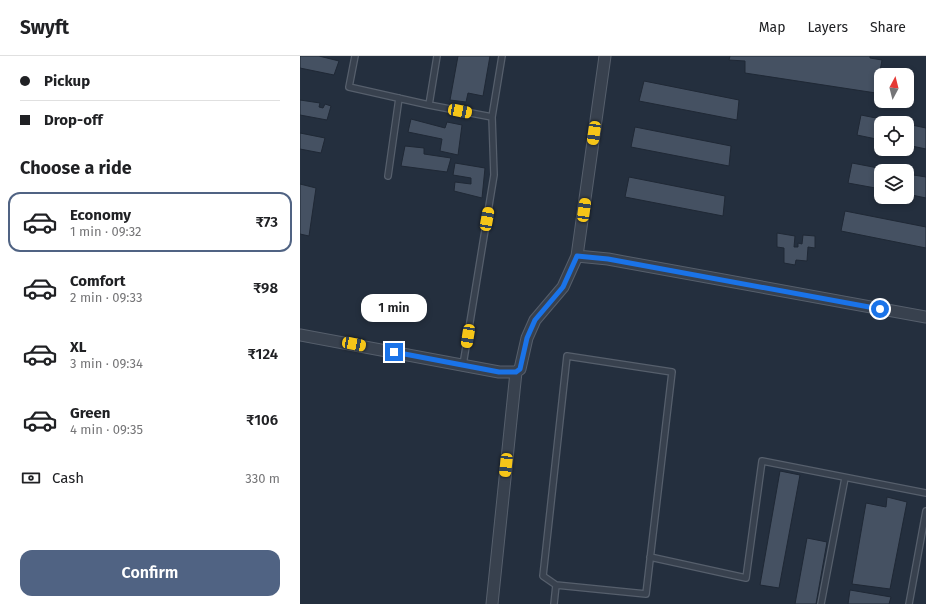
<!DOCTYPE html>
<html lang="en">
<head>
<meta charset="utf-8">
<style>
  :root { --surface:#fff; --page:#f2f2f2; --text:#202124; --muted:#757577; --line:#e0e0e0; --accent:#506383 }
  body { margin:0; font-family:"Fira Sans",sans-serif; background:var(--page); color:var(--text); height:100vh; display:flex; flex-direction:column; font-size:15px; white-space:nowrap }
  * { box-sizing:border-box; margin:0 }
  p { font-size:13px; color:var(--muted) }
  .icon { flex:none; width:22px; height:22px; fill:none; stroke:currentColor; stroke-width:2; stroke-linecap:round; stroke-linejoin:round }
  .map { position:relative; flex:1; overflow:hidden }
  .panel { display:flex; flex-direction:column; background:var(--surface); width:300px }
  .panel>* { flex:none }
  .top-card { display:grid; align-content:center; height:88px; padding:0 20px; background:var(--surface) }
  .needle { width:26px; rotate:7deg }
  .controls { position:absolute; left:574px; top:12px; display:grid; gap:8px }
  .controls a { display:grid; place-items:center; width:40px; height:40px; border-radius:8px; background:var(--surface); box-shadow:0 2px 6px #0003; font-size:20px }
  .end { position:absolute; width:18px; height:18px; margin:-9px; border:5px solid #1a73e8; background:#fff; box-shadow:0 0 0 2px #fff }
  .from { border-radius:50% }
  .bubble { position:absolute; height:28px; border-radius:12px; background:var(--surface); box-shadow:0 2px 6px #0003; font-size:13px; font-weight:600; line-height:28px; text-align:center }
  .car { position:absolute; width:12px; height:24px; margin:-12px -6px; border-radius:5px; box-shadow:0 0 3px 1px #0007; background:linear-gradient(#f5c518 24%,#345 0 40%,#f5c518 0 76%,#345 0 86%,#f5c518 0) }
  .top-card b { display:flex; align-items:center; gap:14px; height:38px; font-size:15px }
  .top-card b+b { border-top:1px solid var(--line) }
  .top-card i { width:10px; height:10px; background:var(--text) }
  ul { padding:0; list-style:none }
  li { display:flex; align-items:center; gap:12px; height:60px; margin:0 8px 6px; padding:0 12px; border:2px solid transparent; border-radius:12px }
  li div { flex:1 }
  li b { display:block; font-size:15px }
  li em { font-style:normal; font-weight:600 }
  li.active { border-color:var(--accent) }
  li>.icon { width:36px; height:36px; stroke-width:1.5 }
  h2 { padding:0 20px; font-size:18px; line-height:48px }
  .pay { display:flex; align-items:center; gap:10px; height:44px; padding:0 20px; font-size:15px }
  .pay p { margin-inline-start:auto }
  .cta { display:flex; gap:8px; margin-top:auto; padding:8px 20px }
  .cta a { flex:1; height:46px; border-radius:12px; background:var(--accent); color:#fff; font-size:16px; font-weight:600; line-height:46px; text-align:center }
  header { display:flex; align-items:center; gap:24px; box-sizing:border-box; height:56px; padding:0 20px; background:var(--surface); border-bottom:1px solid var(--line) }
  header strong { font-size:19px }
  nav { display:flex; gap:22px; margin-inline-start:auto; font-size:14px }
  main { display:flex; flex:1; min-height:0 }
  .map>svg:first-child { display:block }
  .building { fill:#455162; stroke:#1f2835 }
  .lines { fill:none; stroke-linecap:round; stroke-linejoin:round }
  .service-casing { stroke:#565f6c; stroke-width:8 }
  .minor-casing { stroke:#565f6c; stroke-width:13 }
  .service { stroke:#38414e; stroke-width:5.5 }
  .minor { stroke:#38414e; stroke-width:11 }
  .route { stroke:#1a73e8; stroke-width:5 }
</style>
</head>
<body>
<header>
<strong>Swyft</strong>
<nav><a>Map</a><a>Layers</a><a>Share</a></nav>
</header>
<main>
<section class="panel">
<div class="top-card">
<b><i class="from"></i>Pickup</b>
<b><i></i>Drop-off</b>
</div>
<h2>Choose a ride</h2>
<ul>
<li class="active"><svg class="icon" aria-label="car" viewBox="0 0 24 24"><path d="M5 17H2v-5l4-1 3-4h7l3 4 3 1v5h-3M9 17h6M6 11h13"/><circle cx="7" cy="17" r="2"/><circle cx="17" cy="17" r="2"/></svg><div><b>Economy</b><p>1 min · 09:32</p></div><em>₹73</em></li>
<li><svg class="icon" aria-label="car" viewBox="0 0 24 24"><path d="M5 17H2v-5l4-1 3-4h7l3 4 3 1v5h-3M9 17h6M6 11h13"/><circle cx="7" cy="17" r="2"/><circle cx="17" cy="17" r="2"/></svg><div><b>Comfort</b><p>2 min · 09:33</p></div><em>₹98</em></li>
<li><svg class="icon" aria-label="car" viewBox="0 0 24 24"><path d="M5 17H2v-5l4-1 3-4h7l3 4 3 1v5h-3M9 17h6M6 11h13"/><circle cx="7" cy="17" r="2"/><circle cx="17" cy="17" r="2"/></svg><div><b>XL</b><p>3 min · 09:34</p></div><em>₹124</em></li>
<li><svg class="icon" aria-label="car" viewBox="0 0 24 24"><path d="M5 17H2v-5l4-1 3-4h7l3 4 3 1v5h-3M9 17h6M6 11h13"/><circle cx="7" cy="17" r="2"/><circle cx="17" cy="17" r="2"/></svg><div><b>Green</b><p>4 min · 09:35</p></div><em>₹106</em></li>
</ul>
<div class="pay"><svg class="icon" aria-label="cash" viewBox="0 0 24 24"><path d="M3 7h18v10H3z"/><circle cx="12" cy="12" r="2"/></svg>Cash<p>330 m</p></div>
<div class="cta"><a>Confirm</a></div>
</section>
<div class="map">
<svg width="626" height="548" viewBox="0 0 626 548">
  <rect width="100%" height="100%" fill="#242f3e"/>
  <path class="building" d="M0,0h19l20,5 -5,14 -34,-7z
    M158,0h32l-7,40 -15,-3 -2,9 -16,-2z
    M430,0h140v2l12,2 -6,33 -131,-20v-12l-16,-1z
    M344,25l95,19 -2,20 -98,-19z
    M0,44l20,3 -1,4 4,1 2,-4 6,2 -4,14 -27,-5z
    M561,59l40,8h-20v17l-24,-5z
    M111,63l34,9 2,-6 15,3 -4,30 -18,-4 2,-12 -34,-7z
    M607,68l19,4v21l-19,-4z
    M335,71l96,19 -2,20 -98,-19z
    M0,77l25,5 -4,15 -21,-4z
    M105,90l19,2v6l27,4 -4,14 -46,-6z
    M155,107l30,5 -3,30 -28,-7 1,-9 16,2v-6l-18,-3z
    M552,107l42,8h-13v18l-33,-6z
    M607,118l19,3v21l-19,-4z
    M329,121l96,19 -2,20 -98,-19z
    M0,128l16,4 -7,48 -9,-2z
    M545,155l81,16v21l-85,-17z
    M477,177l18,3 -1,11h4v-4l4,1 1,-9 12,1v12l-7,-1 -1,14 -11,-1 -1,5 -11,-2v-15l-7,-1z
    M480,415l20,4 -21,113 -19,-3z
    M587,441l20,5 -17,87 -38,-5 14,-81 20,4z
    M507,482l20,4 -11,62h-21z
    M550,534l41,7 -2,7h-41z"/>
  <g class="lines">
    <g class="service-casing">
      <path id="service" d="M55,0l-6,31 80,18
        M137,0l-8,49 63,12 2,58 -31,190
        M192,61l10,-61
        M88,120l11,-78
        M267,300l105,16 -26,222 -90,-9 -13,-9z
        M350,501l96,21 16,-117 164,32
        M254,548l2,-19
        M521,548l24,-126
        M609,548l17,-93"/>
    </g>
    <g class="minor-casing">
      <path id="minor" d="M277,200l31,3 318,58
        M0,279l199,37h17l4,-3 7,-31 8,-18 28,-33 14,-31 28,-200
        M192,548l24,-232"/>
    </g>
    <use href="#service" class="service"/>
    <use href="#minor" class="minor"/>
  </g>
  <g class="lines">
    <path class="route" d="M94,296l105,20h17l4,-3 7,-31 8,-18 28,-33 14,-31 31,3 272,50"/>
  </g>
</svg>
<div class="controls">
<a><svg class="needle" viewBox="-14 -14 28 28"><path d="M0-13l5 13h-10z" fill="#e53935"/><path d="M0 13l5-13h-10z" fill="#757577"/></svg></a>
<a><svg class="icon" aria-label="locate" viewBox="0 0 24 24"><circle cx="12" cy="12" r="6"/><path d="M12 2v4M12 18v4M2 12h4M18 12h4"/></svg></a>
<a><svg class="icon" aria-label="layers" viewBox="0 0 24 24"><path d="M12 4l9 5-9 5-9-5zM3 14l9 5 9-5"/></svg></a>
</div>
<i class="end from" style="left:580px;top:253px"></i>
<i class="end" style="left:94px;top:296px"></i>
<div class="bubble" style="left:61px;top:238px;width:66px">1 min</div>
<i class="car" style="left:160px;top:55px;rotate:101deg"></i>
<i class="car" style="left:294px;top:77px;rotate:188deg"></i>
<i class="car" style="left:284px;top:154px;rotate:8deg"></i>
<i class="car" style="left:187px;top:163px;rotate:10deg"></i>
<i class="car" style="left:168px;top:280px;rotate:189deg"></i>
<i class="car" style="left:54px;top:288px;rotate:101deg"></i>
<i class="car" style="left:206px;top:409px;rotate:186deg"></i>
</div>
</main>
</body>
</html>
